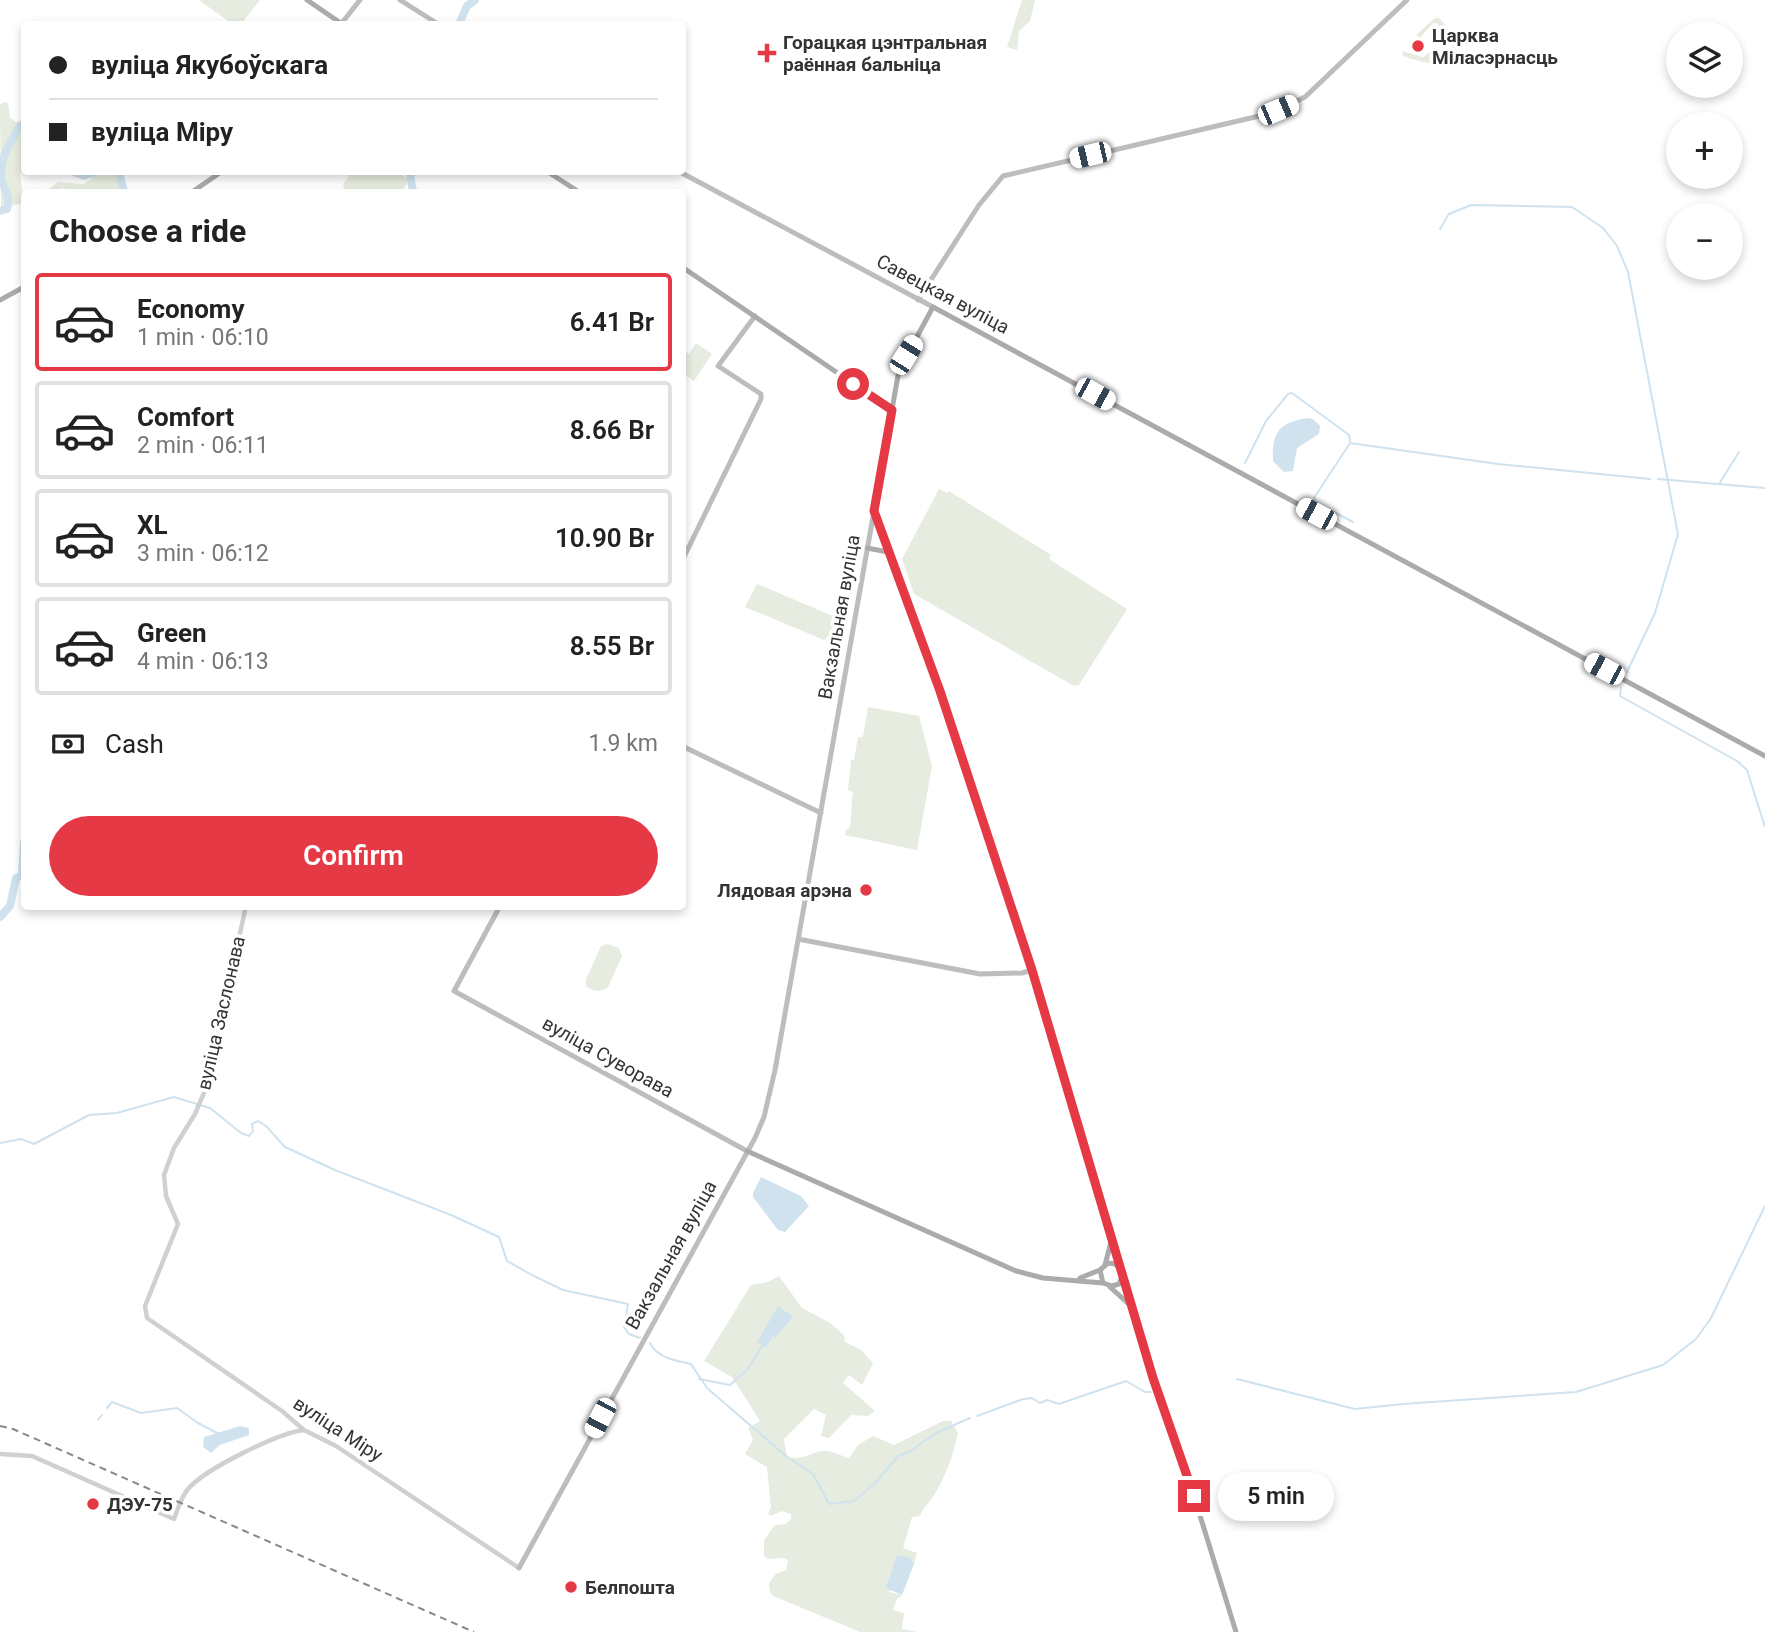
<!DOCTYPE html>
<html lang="en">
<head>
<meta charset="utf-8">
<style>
  :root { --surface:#fff; --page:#f6f6f6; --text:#222; --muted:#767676; --line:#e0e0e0; --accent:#e63946 }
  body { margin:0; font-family:Roboto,sans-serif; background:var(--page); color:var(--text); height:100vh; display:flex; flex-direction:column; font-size:26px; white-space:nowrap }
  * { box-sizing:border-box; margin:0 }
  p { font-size:23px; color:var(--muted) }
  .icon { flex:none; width:38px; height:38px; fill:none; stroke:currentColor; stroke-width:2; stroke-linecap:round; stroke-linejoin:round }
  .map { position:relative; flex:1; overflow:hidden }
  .drawer { position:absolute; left:21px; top:189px; width:665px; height:721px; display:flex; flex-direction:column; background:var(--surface); border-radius:7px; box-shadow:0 4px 10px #0003 }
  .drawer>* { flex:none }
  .hud { position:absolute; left:21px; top:21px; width:665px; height:154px; border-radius:7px; box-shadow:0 4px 10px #0003; display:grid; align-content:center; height:154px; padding:0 28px; background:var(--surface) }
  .fabs { position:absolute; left:1666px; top:21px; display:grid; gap:14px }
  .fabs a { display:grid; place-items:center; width:77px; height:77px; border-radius:50%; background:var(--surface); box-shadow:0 4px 10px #0003; font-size:35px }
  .end { position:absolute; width:32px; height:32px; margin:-16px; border:9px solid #e63946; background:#fff; box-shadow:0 0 0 4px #fff }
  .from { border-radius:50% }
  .bubble { position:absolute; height:49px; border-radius:24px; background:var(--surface); box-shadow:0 4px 10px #0003; font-size:23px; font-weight:600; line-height:49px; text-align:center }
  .car { position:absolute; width:21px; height:42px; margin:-21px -10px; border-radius:9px; box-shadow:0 0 5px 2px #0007; background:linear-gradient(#fff 24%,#345 0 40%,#fff 0 76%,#345 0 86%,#fff 0) }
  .hud b { display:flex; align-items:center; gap:24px; height:66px; font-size:26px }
  .hud b+b { border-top:2px solid var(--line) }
  .hud i { width:18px; height:18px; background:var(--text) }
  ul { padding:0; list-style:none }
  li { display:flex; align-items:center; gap:21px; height:98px; margin:0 14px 10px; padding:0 14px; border:4px solid var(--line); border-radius:7px }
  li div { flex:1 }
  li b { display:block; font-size:26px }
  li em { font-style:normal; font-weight:600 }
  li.selected { border-color:var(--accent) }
  li>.icon { width:63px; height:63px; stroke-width:1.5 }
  h2 { padding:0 28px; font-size:32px; line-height:84px }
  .pay { display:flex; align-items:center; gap:18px; height:77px; padding:0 28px; font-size:26px }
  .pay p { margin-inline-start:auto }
  .action { display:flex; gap:14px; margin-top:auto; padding:14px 28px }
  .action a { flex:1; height:80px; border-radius:42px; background:var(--accent); color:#fff; font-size:28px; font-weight:600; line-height:80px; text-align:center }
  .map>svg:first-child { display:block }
  .green { fill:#e6ecdf }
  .water { fill:#cfe2ee }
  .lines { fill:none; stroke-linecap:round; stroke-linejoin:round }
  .stream { stroke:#cfe2ee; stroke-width:2 }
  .river { stroke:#cfe2ee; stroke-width:8 }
  .tertiary { stroke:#d0d0d0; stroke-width:4.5 }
  .secondary { stroke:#bdbdbd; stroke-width:5 }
  .primary { stroke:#ababab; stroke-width:5 }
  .rail { stroke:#888; stroke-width:2; stroke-dasharray:7 5; stroke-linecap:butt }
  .route { stroke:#e63946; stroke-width:9 }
  .poi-dot { fill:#e63946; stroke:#fff; stroke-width:2.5 }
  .labels { text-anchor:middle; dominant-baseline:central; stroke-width:7; stroke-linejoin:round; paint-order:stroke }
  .poi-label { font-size:19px; font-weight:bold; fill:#333; stroke:#fff; text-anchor:start }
  .street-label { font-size:19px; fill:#333; stroke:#fff }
</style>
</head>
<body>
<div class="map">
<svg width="1765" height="1632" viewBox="0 0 1765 1632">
  <rect width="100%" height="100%" fill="#fff"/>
  <path class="green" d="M199,0h61l-19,24h-9z
    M1022,0h13l-5,21 -11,10 -2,19 -10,-3z
    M1435,18h4l20,22 1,5c-14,25 -34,19 -57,11l-1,-5 21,6 9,-7 20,-2 2,-8 -18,-17h-3l-13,15 -4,-3z
    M4,102l4,1 2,15 6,4 8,-2v50l-4,3 4,30 -23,5 -1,-103z
    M100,172h16l6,20h-46l-13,-4 -5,4h-14l14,-10 26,2z
    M352,172h44l13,7 -7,13h-57l-2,-8z
    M696,343l16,11 -18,27 -11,-7v-24l6,4z
    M939,489l8,4 2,-2 102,64 -2,4 78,50 -48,76 -5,1 -160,-92 -12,-35z
    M757,584l76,32c1,9 -2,19 -9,24l-79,-33z
    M868,707l51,9 13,50 -15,84 -72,-15 1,-5 4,-3c2,-13 1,-23 3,-35l-5,-2 3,-30h3l4,-23h5z
    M607,944l12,4 3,8 -14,31c-8,6 -14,5 -22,-1v-7l15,-33z
    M779,1276l23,32 28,15 14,12 1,7 16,8 12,13 -11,22 -13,-10 -6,8 32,28 -8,5 -16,-1 -22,23 -8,-2 5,-21 -12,-6 -30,30 3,18c21,4 23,-7 40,-6 7,1 15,5 22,7l9,-13 15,-9 21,9 49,-24h8l7,12c-5,22 -11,40 -22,59 -5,9 -12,14 -16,24l-8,1 -9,31 14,5 -3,11 -2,-4 -23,32 13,3 -5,4 -4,11 11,3 -2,16 15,3h-57l-87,-36 -3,-4 -1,-9 7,-9 10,-4 2,-10 -4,-2 -16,1 -4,-3v-16l11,-15 11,-1 5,-5v-5l-10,-3 -10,5 -3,-2 3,-7 -4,-40 -22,-13 8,-14 -5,-12 12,-7 -28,-44 -28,-16 47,-76 17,-3z"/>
  <path class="water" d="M1307,418l6,1 7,7 -1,8 -22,14 -4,23 -9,1 -11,-11c-1,-28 5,-38 34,-43z
    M761,1177l40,19 8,10 -24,26 -7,-2 -25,-33v-4z
    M778,1306l15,11 -18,21 -2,-2 -7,12 -9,-6z
    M240,1426l9,2v7l-29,10 -9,8 -8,-6 1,-10z
    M897,1555l13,3 4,6 -12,31 -16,-7z"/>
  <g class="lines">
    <path class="stream" d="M419,172h8
      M1440,229l9,-15 22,-9 101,2 31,21 14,18 11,26 50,262 -23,79 -28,59
      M1245,463l21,-42 22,-27 4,-1 57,42 1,6
      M1658,479l107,9
      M1719,484l20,-32
      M1353,522l-38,-20 -1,-4 36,-55 148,21 152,15
      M1621,687l-1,9 117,65 10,9 18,57
      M0,1143l21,-4 13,5 55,-29 28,-2 57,-16 36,11 31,25 8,3 4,-5 -1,-7 6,-3 8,5 19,21 50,23 116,45 48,22 8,24 25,14 31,15 65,14 -4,23 5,7 11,4
      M650,1343c7,15 27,18 41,21l16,24 79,68 27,18 16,30 25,-3 23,-20 21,-25 13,-5 25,-18 34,-15
      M699,1379l31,6 18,-16 14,-23
      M1237,1379l118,30 48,-5 173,-12 87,-27 33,-26 15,-21 54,-112
      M1025,1399l7,-1 8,5 7,-3 12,4 67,-23 19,11h6
      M107,1408l5,-6 29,11 36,-5 21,15 21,11
      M977,1416l46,-17
      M98,1420l4,-5"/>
    <path class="river" d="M459,24l8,-18 8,-6
      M74,172l10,4 11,-4
      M119,172l5,20
      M413,172l-3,1 3,19
      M0,211l7,-2c4,-15 -4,-19 -6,-32 -1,-19 9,-36 19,-51l4,-1
      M0,917l10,-11 6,-28 6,-3 2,-33"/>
    <path class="tertiary" d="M246,906l-40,182 -11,26 -21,34 -10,27 2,21 12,28 -33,82 2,12 135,93 22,19 32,16 183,122
      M0,1454l32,2 142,63c4,-10 7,-22 14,-30 17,-20 90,-56 116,-59"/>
    <path class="secondary" d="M400,0l38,24
      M341,24l19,-24
      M680,172l253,135
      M918,300l61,-95 24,-29 252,-59 23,-7 27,-13 102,-97
      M682,561l79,-162v-5l-43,-28 37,-50
      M682,746l139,67
      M500,906l-46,85 293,160
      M798,939l182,35 42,-1 10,-3
      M519,1568l236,-430 9,-21 11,-47 99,-559"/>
    <path class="primary" d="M307,0l35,24
      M548,172l31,20
      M192,192l29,-20
      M682,267l210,143
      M0,300l24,-13
      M867,548l21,4
      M747,1151l269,120 27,7 60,5
      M1105,1265l6,-23
      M1120,1268l-5,-4 -7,-1 -8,7 3,13 9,3 7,-2 3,-7
      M1080,1278l20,-8
      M1110,1287l21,19
      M1236,1632l-51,-165 -32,-88 -121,-409 -92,-279 -66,-180 25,-141 34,-63 832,449"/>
    <path class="rail" d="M0,1426l13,3 461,203"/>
  </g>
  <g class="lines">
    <path class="route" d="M853,384l39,26 -18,101 66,180 92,279 121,408 41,118"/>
  </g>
  <g class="poi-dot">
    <circle cx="1418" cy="46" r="7"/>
    <path d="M763.5 42.5h7v7h7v7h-7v7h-7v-7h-7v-7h7z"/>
    <circle cx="866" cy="890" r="7"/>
    <circle cx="93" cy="1504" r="7"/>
    <circle cx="571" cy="1587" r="7"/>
  </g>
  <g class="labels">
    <g class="poi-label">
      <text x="1432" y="35">Царква<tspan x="1432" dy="22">Міласэрнасць</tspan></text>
      <text x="783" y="42">Горацкая цэнтральная<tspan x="783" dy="22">раённая бальніца</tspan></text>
      <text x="852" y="890" text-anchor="end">Лядовая арэна</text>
      <text x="107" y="1504">ДЭУ-75</text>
      <text x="585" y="1587">Белпошта</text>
    </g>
    <g class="street-label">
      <text transform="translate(943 294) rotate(28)">Савецкая вуліца</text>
      <text transform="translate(839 617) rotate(-80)">Вакзальная вуліца</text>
      <text transform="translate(221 1013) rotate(-77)">вуліца Заслонава</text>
      <text transform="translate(608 1057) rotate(29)">вуліца Суворава</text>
      <text transform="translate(671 1255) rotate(-61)">Вакзальная вуліца</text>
      <text transform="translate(338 1429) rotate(33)">вуліца Міру</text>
    </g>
  </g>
</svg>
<div class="fabs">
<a><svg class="icon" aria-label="layers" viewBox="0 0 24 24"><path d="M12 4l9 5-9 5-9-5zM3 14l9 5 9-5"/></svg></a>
<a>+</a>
<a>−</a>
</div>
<i class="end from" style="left:853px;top:384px"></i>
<i class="end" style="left:1194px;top:1496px"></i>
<div class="bubble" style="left:1218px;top:1472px;width:116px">5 min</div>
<i class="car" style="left:1278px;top:110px;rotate:67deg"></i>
<i class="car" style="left:1090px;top:155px;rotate:257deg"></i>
<i class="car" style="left:906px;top:355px;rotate:32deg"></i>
<i class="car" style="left:1095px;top:394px;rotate:119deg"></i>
<i class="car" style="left:1316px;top:514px;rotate:298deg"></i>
<i class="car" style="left:1604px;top:669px;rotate:298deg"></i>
<i class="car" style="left:600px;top:1418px;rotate:208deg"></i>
<div class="hud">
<b><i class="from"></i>вуліца Якубоўскага</b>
<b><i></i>вуліца Міру</b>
</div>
<section class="drawer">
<h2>Choose a ride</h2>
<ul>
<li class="selected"><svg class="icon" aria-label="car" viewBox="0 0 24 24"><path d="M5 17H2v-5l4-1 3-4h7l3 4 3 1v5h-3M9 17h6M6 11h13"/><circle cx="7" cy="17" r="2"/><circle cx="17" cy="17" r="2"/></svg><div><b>Economy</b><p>1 min · 06:10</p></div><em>6.41 Br</em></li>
<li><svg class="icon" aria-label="car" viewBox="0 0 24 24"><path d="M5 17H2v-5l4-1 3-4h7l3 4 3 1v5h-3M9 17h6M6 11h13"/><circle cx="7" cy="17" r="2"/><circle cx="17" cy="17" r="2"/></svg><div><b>Comfort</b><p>2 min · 06:11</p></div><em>8.66 Br</em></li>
<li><svg class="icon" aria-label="car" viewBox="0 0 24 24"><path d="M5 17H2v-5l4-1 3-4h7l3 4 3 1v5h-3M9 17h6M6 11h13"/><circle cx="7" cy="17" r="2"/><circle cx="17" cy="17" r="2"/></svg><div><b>XL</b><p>3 min · 06:12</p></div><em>10.90 Br</em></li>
<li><svg class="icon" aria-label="car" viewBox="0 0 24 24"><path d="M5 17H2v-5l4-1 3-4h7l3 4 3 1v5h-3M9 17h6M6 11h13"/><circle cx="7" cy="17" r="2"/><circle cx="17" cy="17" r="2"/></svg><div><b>Green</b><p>4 min · 06:13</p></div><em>8.55 Br</em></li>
</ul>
<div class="pay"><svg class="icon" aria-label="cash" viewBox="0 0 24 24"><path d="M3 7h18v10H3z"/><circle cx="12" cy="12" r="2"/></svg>Cash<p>1.9 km</p></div>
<div class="action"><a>Confirm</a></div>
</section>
</div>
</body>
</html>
